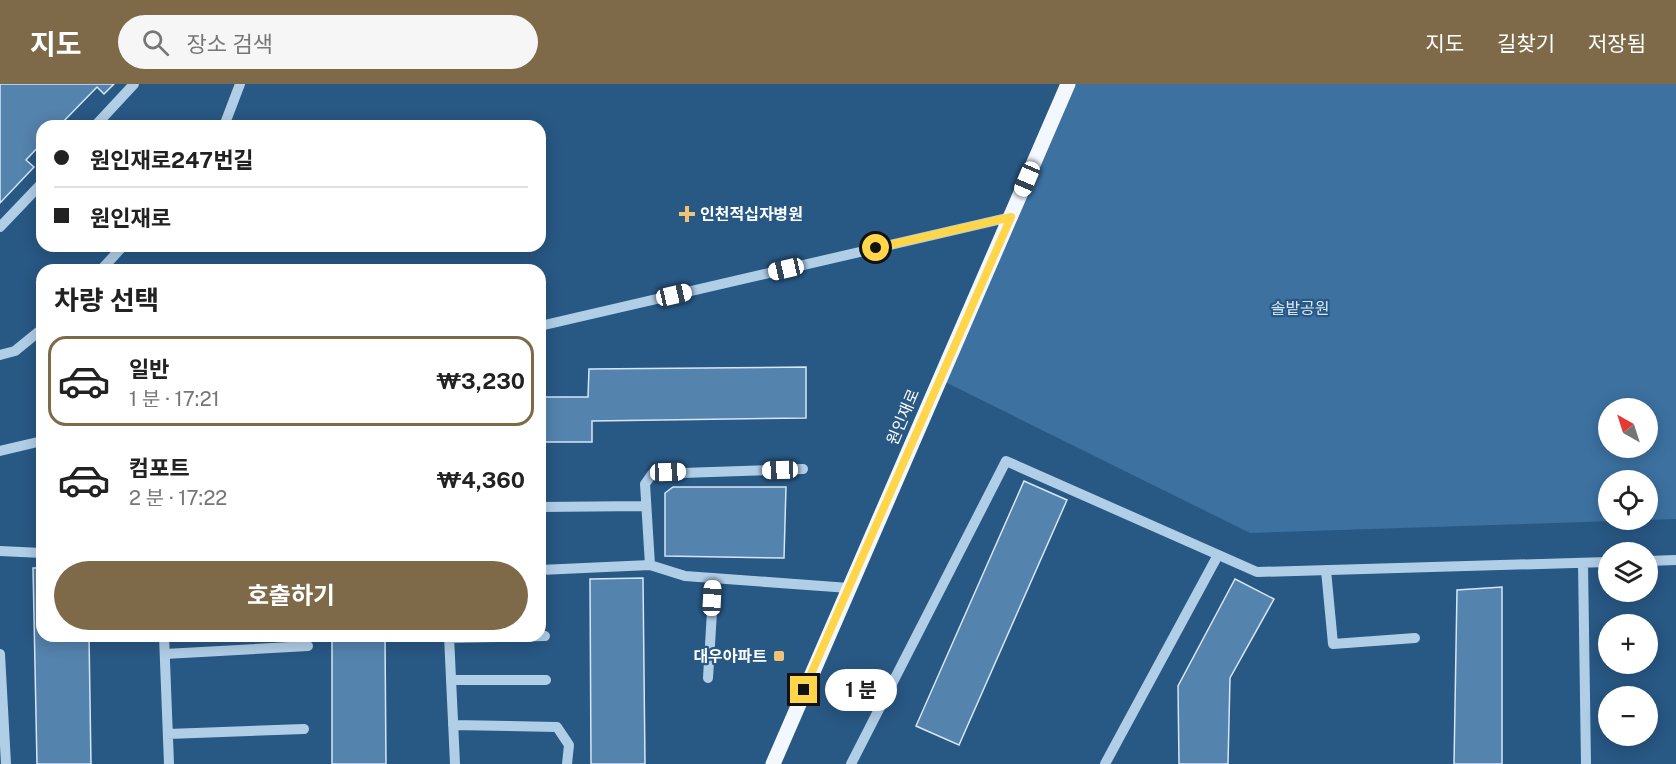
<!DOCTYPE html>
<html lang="ko">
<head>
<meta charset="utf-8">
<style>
  :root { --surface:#fff; --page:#f6f6f6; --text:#222; --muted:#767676; --line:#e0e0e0; --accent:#7e6a49 }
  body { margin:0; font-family:"Public Sans","Noto Sans KR",sans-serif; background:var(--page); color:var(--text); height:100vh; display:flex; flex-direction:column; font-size:22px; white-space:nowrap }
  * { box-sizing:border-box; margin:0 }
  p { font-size:20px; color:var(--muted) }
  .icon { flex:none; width:33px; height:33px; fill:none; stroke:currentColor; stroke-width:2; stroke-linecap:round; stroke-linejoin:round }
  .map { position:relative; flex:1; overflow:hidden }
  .drawer { position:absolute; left:36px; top:180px; width:510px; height:378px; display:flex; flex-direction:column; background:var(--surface); border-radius:18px; box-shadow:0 3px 15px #0003 }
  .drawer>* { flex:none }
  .guide { position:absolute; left:36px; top:36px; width:510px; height:132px; border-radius:18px; box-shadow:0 3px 15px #0003; display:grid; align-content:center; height:132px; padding:0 18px; background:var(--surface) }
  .needle { width:39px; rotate:321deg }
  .controls { position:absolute; left:1598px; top:314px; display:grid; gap:12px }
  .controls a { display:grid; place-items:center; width:60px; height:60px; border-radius:50%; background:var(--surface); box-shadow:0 3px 15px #0003; font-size:30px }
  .end { position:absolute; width:27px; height:27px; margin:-14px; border:8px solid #ffd54a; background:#111; box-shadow:0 0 0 3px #111 }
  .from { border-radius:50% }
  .bubble { position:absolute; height:42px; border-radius:21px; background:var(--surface); box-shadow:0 3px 15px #0003; font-size:20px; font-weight:700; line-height:42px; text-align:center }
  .car { position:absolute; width:18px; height:36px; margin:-18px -9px; border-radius:8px; box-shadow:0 0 4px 2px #0007; background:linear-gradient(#fff 24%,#345 0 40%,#fff 0 76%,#345 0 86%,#fff 0) }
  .guide b { display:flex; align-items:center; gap:21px; height:57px; font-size:22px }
  .guide b+b { border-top:2px solid var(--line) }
  .guide i { width:15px; height:15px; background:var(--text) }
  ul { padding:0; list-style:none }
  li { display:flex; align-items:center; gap:18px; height:90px; margin:0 12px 9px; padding:0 6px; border:3px solid transparent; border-radius:18px }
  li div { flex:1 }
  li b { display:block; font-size:22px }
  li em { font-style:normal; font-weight:700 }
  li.active { border-color:var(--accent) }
  li>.icon { width:54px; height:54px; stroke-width:1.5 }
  h2 { padding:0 18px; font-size:27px; line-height:72px }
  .button { display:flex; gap:12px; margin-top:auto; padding:12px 18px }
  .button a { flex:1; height:69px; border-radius:36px; background:var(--accent); color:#fff; font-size:24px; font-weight:700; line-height:69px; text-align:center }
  header { display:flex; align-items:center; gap:36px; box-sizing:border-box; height:84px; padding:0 30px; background:var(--accent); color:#fff }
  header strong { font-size:28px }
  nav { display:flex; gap:33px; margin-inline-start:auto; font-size:21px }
  .search { width:420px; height:54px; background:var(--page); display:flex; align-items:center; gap:15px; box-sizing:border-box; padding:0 21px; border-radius:33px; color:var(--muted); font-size:22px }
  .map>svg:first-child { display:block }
  .green { fill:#3c71a0; fill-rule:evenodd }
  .building { fill:#5483ad; stroke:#d5e6f6; stroke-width:1.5 }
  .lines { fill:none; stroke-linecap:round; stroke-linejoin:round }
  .minor { stroke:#b1cee7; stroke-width:10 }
  .major { stroke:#f3f8fe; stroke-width:15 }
  .route { stroke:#ffd54a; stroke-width:8 }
  .poi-dot { fill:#efc278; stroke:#285884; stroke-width:2 }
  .labels { text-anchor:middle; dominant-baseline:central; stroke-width:4.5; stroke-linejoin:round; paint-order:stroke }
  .poi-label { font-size:16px; font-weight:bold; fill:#fff; stroke:#285884; text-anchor:start }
  .park-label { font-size:16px; fill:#d5e6f6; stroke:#285884 }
  .street-label { font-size:16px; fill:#fff; stroke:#285884 }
</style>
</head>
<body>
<header>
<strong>지도</strong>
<div class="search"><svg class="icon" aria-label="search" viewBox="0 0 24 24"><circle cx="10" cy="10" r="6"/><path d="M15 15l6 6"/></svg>장소 검색</div>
<nav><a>지도</a><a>길찾기</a><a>저장됨</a></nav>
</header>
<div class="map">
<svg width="1676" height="680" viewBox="0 0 1676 680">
  <rect width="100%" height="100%" fill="#285884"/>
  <path class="green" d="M1067,0h609v435l-426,14 -311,-154zM1608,324h39v39h-39zM1608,396h39v39h-39z"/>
  <path class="building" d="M0,0h114l-10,10 -7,-7 -38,39h-17v17l-16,17 8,7 -34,36z
    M806,283v51l-214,3v21h-52v-45h48l1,-28z
    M1024,397l43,19 -108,245 -43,-19z
    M673,403h113l-2,71 -119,-2v-63z
    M33,484h9v68h47l2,128h-54z
    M643,494l2,186h-54l-1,-185z
    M1235,495l39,20 -44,79 -2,86h-49l-1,-78z
    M1502,503v177h-48l3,-174z
    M332,552h53l1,128h-54z"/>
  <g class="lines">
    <path class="minor" d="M95,42l39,-42
      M224,42l16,-42
      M0,143l42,-44
      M101,186l22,-24
      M540,242l471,-109
      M0,271l15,-4 27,-22
      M0,367l42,-10
      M540,423l106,-1
      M0,467l42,2
      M1647,477l29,-1
      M1583,479l3,201
      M650,481l-5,-81 7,-10 151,-5
      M540,486l110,-5 35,11 164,12
      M1326,486l7,74 82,-6
      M164,552l5,128
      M449,552l6,128
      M449,554l96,-2
      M0,570l6,110
      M165,570l143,-8
      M708,594l6,-100
      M451,596h95
      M453,641l104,2 12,18 -2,19
      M168,650l136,-5
      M851,680l155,-303 251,111 351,-10
      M1105,680l113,-209"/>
    <path class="major" d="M773,680l295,-680"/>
  </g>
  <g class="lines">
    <path class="route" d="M804,606l207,-473 -135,31"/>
  </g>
  <g class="poi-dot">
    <path d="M684 121h6v6h6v6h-6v6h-6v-6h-6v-6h6z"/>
    <rect x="773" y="566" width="12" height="12" rx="3"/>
  </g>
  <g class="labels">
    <g class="poi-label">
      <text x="700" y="130">인천적십자병원</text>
      <text x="767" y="572" text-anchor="end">대우아파트</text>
    </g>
    <g class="park-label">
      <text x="1300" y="224">솔밭공원</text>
    </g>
    <g class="street-label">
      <text transform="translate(903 333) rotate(-67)">원인재로</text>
    </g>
  </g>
</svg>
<div class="controls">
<a><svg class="needle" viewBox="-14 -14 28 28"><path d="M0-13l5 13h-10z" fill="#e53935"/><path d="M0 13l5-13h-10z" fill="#767676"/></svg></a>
<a><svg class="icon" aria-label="locate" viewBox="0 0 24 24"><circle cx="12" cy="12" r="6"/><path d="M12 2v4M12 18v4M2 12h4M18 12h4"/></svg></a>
<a><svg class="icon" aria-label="layers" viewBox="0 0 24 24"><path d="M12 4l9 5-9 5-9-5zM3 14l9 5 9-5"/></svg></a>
<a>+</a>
<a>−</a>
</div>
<i class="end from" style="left:876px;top:164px"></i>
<i class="end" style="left:804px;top:606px"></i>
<div class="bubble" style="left:825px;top:585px;width:72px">1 분</div>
<i class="car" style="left:1027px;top:95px;rotate:203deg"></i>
<i class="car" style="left:786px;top:185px;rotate:257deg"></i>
<i class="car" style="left:674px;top:211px;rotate:77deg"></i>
<i class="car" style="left:780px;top:386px;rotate:268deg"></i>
<i class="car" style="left:668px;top:388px;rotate:88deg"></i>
<i class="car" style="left:712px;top:514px;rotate:3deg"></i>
<div class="guide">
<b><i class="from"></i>원인재로247번길</b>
<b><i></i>원인재로</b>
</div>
<section class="drawer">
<h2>차량 선택</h2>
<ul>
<li class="active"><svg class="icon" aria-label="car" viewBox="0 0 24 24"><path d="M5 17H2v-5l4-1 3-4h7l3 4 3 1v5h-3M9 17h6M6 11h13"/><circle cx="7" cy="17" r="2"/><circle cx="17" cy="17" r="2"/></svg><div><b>일반</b><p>1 분 · 17:21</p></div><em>₩3,230</em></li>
<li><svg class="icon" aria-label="car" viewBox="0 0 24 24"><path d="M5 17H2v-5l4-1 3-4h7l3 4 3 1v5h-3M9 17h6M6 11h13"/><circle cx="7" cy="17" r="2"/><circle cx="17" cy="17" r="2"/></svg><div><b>컴포트</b><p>2 분 · 17:22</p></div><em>₩4,360</em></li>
</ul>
<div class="button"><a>호출하기</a></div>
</section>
</div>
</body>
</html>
